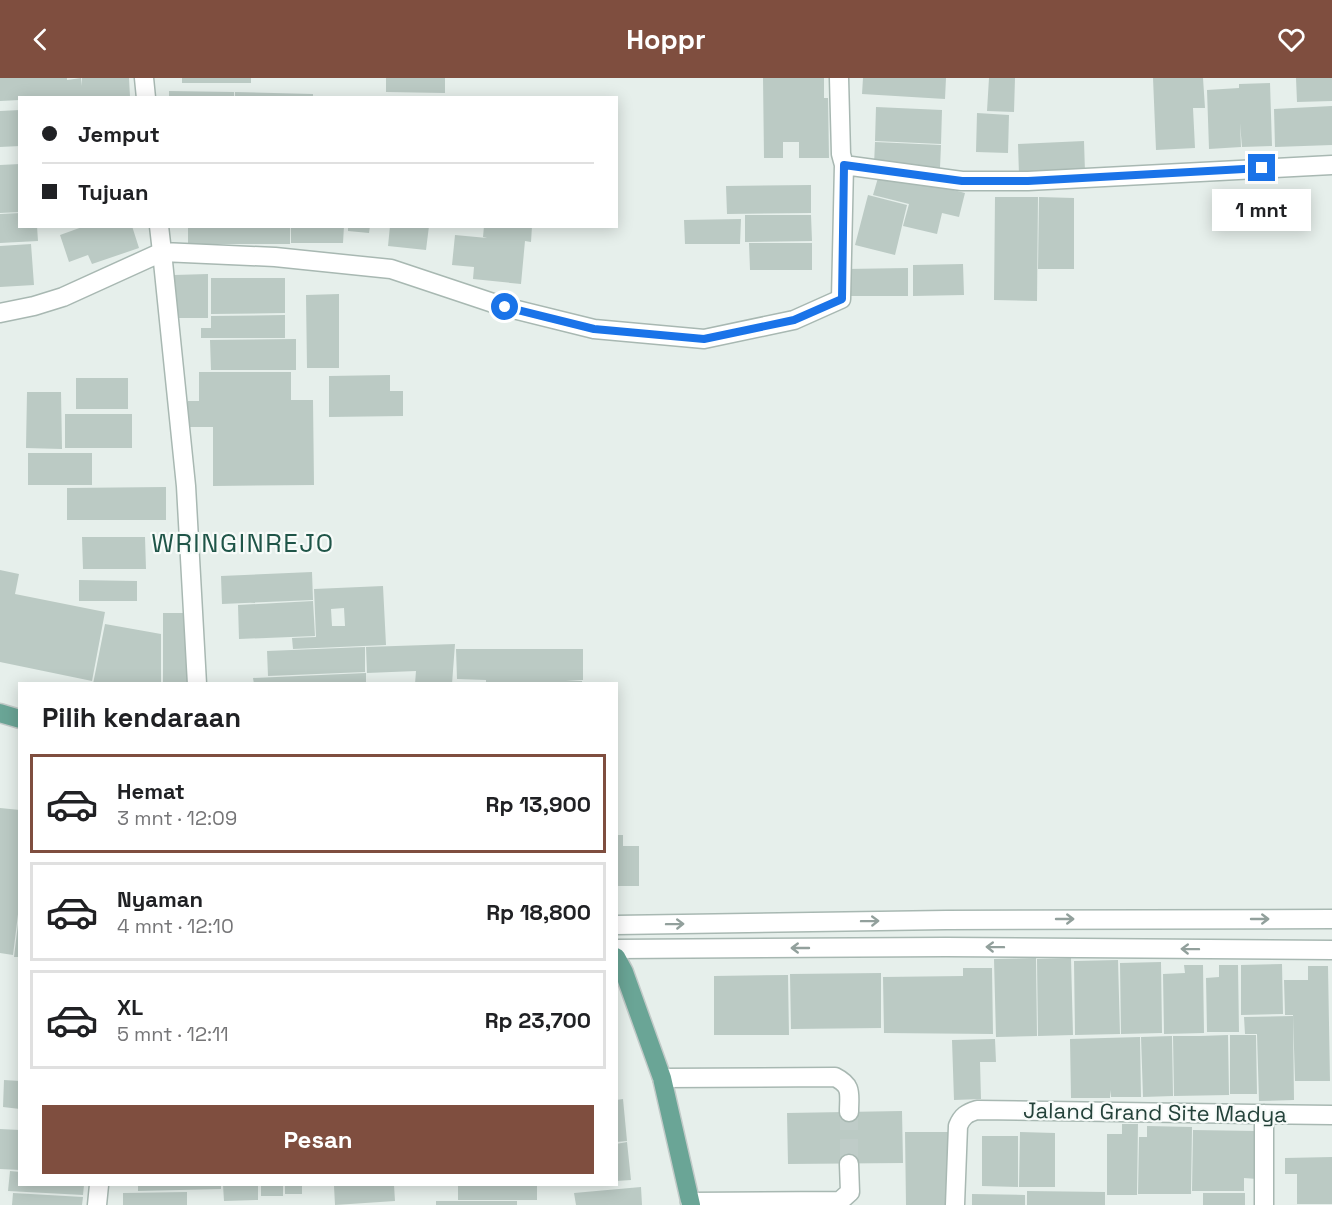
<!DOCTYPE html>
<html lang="id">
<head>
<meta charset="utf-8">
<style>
  :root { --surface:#fff; --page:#f2f2f2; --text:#202124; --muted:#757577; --line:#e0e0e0; --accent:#7f4e3f }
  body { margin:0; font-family:"Space Grotesk",sans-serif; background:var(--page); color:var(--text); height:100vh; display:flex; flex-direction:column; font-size:22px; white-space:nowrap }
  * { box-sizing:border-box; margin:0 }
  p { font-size:20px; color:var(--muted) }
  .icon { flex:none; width:33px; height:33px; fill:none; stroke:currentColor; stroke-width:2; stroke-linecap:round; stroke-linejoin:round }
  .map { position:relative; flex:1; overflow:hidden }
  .details { position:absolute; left:18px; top:604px; width:600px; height:504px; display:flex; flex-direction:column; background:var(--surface); border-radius:0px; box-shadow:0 3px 15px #0003 }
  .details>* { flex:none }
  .hud { position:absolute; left:18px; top:18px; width:600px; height:132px; border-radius:0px; box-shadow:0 3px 15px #0003; display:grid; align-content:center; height:132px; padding:0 24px; background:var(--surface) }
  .end { position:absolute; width:27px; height:27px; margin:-14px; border:8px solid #1a73e8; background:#fff; box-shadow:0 0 0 3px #fff }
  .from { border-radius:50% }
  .bubble { position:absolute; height:42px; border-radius:0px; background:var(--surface); box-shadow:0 3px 15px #0003; font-size:20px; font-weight:700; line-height:42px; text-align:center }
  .hud b { display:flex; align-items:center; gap:21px; height:57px; font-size:22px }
  .hud b+b { border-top:2px solid var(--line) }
  .hud i { width:15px; height:15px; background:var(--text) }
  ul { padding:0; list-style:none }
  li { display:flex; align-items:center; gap:18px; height:99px; margin:0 12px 9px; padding:0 12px; border:3px solid var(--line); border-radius:0px }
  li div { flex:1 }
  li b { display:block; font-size:22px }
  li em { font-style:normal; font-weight:700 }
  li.current { border-color:var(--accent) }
  li>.icon { width:54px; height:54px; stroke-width:1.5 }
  h2 { padding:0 24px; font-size:27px; line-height:72px }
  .primary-button { display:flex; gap:12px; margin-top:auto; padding:12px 24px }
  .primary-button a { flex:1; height:69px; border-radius:0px; background:var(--accent); color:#fff; font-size:24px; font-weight:700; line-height:69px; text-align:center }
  header { display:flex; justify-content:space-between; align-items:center; height:78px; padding:0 24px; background:var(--accent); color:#fff; font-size:27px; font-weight:700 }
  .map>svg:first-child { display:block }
  .building { fill:#bbcac4; fill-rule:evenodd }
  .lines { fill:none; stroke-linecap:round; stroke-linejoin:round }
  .minor-tunnel { stroke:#bfccc8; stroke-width:18; stroke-dasharray:18 9; stroke-linecap:butt }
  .minor-casing { stroke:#a8b8b2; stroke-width:21 }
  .major-casing { stroke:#c2cac8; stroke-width:21 }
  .minor { stroke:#fff; stroke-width:18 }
  .major { stroke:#6aa596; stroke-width:18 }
  .oneway { stroke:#92a09c }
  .route { stroke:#1a73e8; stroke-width:8 }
  .labels { text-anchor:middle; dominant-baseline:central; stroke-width:4.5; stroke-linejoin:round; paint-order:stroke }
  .street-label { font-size:22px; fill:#24423a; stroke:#f7fbf9 }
  .quarter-label { font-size:26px; letter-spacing:1.5px; fill:#1f5548; stroke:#f7fbf9 }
</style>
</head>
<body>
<header><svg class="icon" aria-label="back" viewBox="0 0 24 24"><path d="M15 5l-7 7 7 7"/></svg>Hoppr<svg class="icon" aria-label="heart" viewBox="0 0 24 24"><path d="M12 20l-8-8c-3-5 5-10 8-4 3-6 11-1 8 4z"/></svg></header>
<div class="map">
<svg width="1332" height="1127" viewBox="0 0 1332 1127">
  <rect width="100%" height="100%" fill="#e6efeb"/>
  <path class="building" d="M0,0h67v2l14,-2 1,8v-8h47l1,19 -110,1v2l-20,1z
    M182,0h69v5h-69z
    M386,0h59v15l-59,-1z
    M763,0h61v20h4l1,60h-30v-16h-16v16h-19z
    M863,0h83l-1,21 -83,-5z
    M989,0h26l-1,34 -27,-1z
    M1153,0h50l2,30h-12l2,40 -39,2z
    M1296,0h36v23l-35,1z
    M1270,5l2,63 -30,1 -2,-24 1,24 -32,2 -2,-59 32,-2v-4z
    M169,13l65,1v6h-65z
    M235,14l78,2v4h-78z
    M1332,28v39l-57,2 -1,-38z
    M876,29l66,3 -1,34 -66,-3z
    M20,32v36l-20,1v-36z
    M977,35l32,2 -1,38 -32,-1z
    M1084,63l1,31 -66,3 -1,-31z
    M875,64l66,3 -1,23 -66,-3z
    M20,86v48l-20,1v-48z
    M880,93l85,22 -6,24 -17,-4 -5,21 -34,-8 6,-22 -36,-9z
    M811,107v28l-84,1 -1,-28z
    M868,117l39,10 -12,50 -40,-10z
    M995,119h43l-1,104 -43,-1z
    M1039,119l35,1v71h-36z
    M20,135v13h17l1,15 -38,2v-29z
    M745,137h66l1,26 -67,1z
    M741,141l-1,25h-55l-1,-24z
    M85,148h47l7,22 -47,16 -4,-9 -19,7 -9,-27z
    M188,148h102v18h-102z
    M291,148h53l-1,17h-52z
    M348,148h22l-1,7 -21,-2z
    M390,148h39l-3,24 -38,-4z
    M484,148h48l-1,16 -6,-1 -4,43 -48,-5 1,-12 -22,-2 3,-30 32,3 -4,-1z
    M749,165h63v27h-62z
    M31,166l3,41 -34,2v-41z
    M963,186l1,31 -51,1v-31z
    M908,190v28h-62v-27z
    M208,196v44h-34v-43z
    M211,200h74v35l-74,1z
    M339,216v74h-32l-1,-73z
    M285,237v23h-84v-10h10v-12z
    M296,261v31h-85l-1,-30z
    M199,294h92v28h22l1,85 -101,1v-59h-25v-26h11z
    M390,297v16h13v25l-74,1v-41z
    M76,300h52v31h-52z
    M27,314h34l1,57 -36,-1z
    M65,336h67v34h-67z
    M28,375h64v32h-64z
    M166,409v33h-99v-32z
    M82,459h63l1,32h-63z
    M0,492l19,4 -4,20 90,18 -13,69 -92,-19z
    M312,494l1,28 -91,4 -1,-28z
    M79,502l58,1v20h-58z
    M383,508l3,59 -93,4 -1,-11 24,-1 -2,-48zM344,530l1,18h-13l-1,-17z
    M313,523l2,35 -76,3 -1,-34z
    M163,535h25v71h-25z
    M105,546l56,10v50h-68z
    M455,566l-3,40h-37l1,-13 -49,2 -1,-26z
    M365,569v25l-97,4 -1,-25z
    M456,571h127v31h-17l16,1v3h-96v-4l-29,-1z
    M366,595v11h-112l-1,-6z
    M0,730l20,2v88l-7,57 -13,-2z
    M616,757h7v11h16v40h-23z
    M18,846h2v33h-6z
    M1036,880l1,78 -41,1 -2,-78z
    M1071,880l2,77 -35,1 -1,-77z
    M1118,882l2,74 -45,1 -1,-74z
    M1161,884l1,71 -41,1 -1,-71z
    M1282,886l1,50 -42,1v-50z
    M1184,887h19l1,68 -40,1 -1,-60 22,-1z
    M1219,887h19l1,67h-32l-1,-54 13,-1z
    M1308,888h20l2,115h-35l-2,-66h-8l-1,-35h24z
    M963,890h29l1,66 -109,-1 -1,-56 80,-1z
    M881,895v55l-90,1 -1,-55z
    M788,897l1,60h-75v-59z
    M1293,938l1,84 -35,1 -2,-67h-12l-1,-17z
    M1228,957l1,60 -55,1 -1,-60h27l1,25 -1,-25z
    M1230,957h26l1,59h-27z
    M1172,958l1,60 -30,1 -2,-60z
    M1140,959l1,60h-30l-1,-7v8h-39l-1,-59z
    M995,961l1,23h-16l1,37 -27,1 -2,-60z
    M4,1002l16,1v28l-17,-2z
    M623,1021l4,42 -11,1v-42z
    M902,1033l1,52 -115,1 -1,-51z
    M1122,1046h16l-1,71h-30v-61h15z
    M1147,1048l45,1 -1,67h-53l1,-57h8z
    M0,1051l20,1v40l-20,-1z
    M1193,1052l64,1v48l-13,-1v13h-52z
    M905,1054h44l1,73h-44z
    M1020,1054l35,1v54h-36z
    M982,1058h36v51l-36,-1z
    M627,1064l4,38 -15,1v-37z
    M1332,1079v47h-35v-30h-12v-16z
    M10,1093l10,1v13h64l-1,10 -75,-4z
    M138,1107h83v4l-83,2z
    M223,1107h35v15l-34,1z
    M261,1107h22v11h-22z
    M285,1107h17v9h-17z
    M341,1107h53l1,16 -60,4 -1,-19z
    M458,1107h79v15h-79z
    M641,1109l1,18h-66l-2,-12z
    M1027,1113l78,1v13h-78z
    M187,1114v13h-64v-12z
    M13,1115l70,4 -1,8h-70z
    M1203,1115h42v12h-42z
    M972,1116l53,1v10h-53z
    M436,1123h81v4h-81z"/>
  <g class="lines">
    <path class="minor-tunnel" d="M849,1034v52"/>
    <g class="minor-casing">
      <path id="minor" d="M144,0l2,20
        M839,0l2,76 3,11
        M0,235l34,-7 29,-9 99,-45 -3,-26
        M197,606l-11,-198 -24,-234 113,5 116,12 114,38 89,22 110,10 90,-19 47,-21 3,-134 118,16h66l304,-16
        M616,847l330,-5 386,-1
        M616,871l330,-2 386,3
        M662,1000l173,-1c18,9 14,17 14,35
        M1264,1036v91
        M690,1124l150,-1 10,-9 -1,-28
        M97,1127l2,-20
        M955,1127l3,-79c4,-10 9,-13 19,-16l355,5"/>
    </g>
    <g class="major-casing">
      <path id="major" d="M0,635l20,6
        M616,879l8,15 38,106 29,127"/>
    </g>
    <use href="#minor" class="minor"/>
    <use href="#major" class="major"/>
  </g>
  <defs><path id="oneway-shaft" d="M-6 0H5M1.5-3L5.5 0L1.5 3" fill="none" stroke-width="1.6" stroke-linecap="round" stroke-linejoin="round" transform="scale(1.5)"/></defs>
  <g class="oneway">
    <use href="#oneway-shaft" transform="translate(1065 841)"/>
    <use href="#oneway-shaft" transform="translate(1260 841)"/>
    <use href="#oneway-shaft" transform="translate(870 843) rotate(-1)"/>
    <use href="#oneway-shaft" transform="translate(675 846) rotate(-1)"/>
    <use href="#oneway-shaft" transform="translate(995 869) rotate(-179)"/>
    <use href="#oneway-shaft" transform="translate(800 870) rotate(180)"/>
    <use href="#oneway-shaft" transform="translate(1190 871) rotate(-179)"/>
  </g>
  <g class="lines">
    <path class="route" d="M505,229l89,22 110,10 90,-19 48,-21 2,-134 118,16h66l234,-13"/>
  </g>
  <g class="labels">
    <g class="street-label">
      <text transform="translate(1155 1034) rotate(1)">Jaland Grand Site Madya</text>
    </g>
    <g class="quarter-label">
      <text x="243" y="465">WRINGINREJO</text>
    </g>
  </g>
</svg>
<i class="end from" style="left:505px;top:229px"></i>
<i class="end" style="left:1262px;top:90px"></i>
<div class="bubble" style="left:1212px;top:111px;width:99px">1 mnt</div>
<div class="hud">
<b><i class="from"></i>Jemput</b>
<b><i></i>Tujuan</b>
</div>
<section class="details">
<h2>Pilih kendaraan</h2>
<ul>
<li class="current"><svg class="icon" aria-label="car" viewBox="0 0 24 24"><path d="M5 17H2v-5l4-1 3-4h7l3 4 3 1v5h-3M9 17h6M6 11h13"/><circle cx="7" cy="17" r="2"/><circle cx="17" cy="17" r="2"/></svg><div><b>Hemat</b><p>3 mnt · 12:09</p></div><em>Rp 13,900</em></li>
<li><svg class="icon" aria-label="car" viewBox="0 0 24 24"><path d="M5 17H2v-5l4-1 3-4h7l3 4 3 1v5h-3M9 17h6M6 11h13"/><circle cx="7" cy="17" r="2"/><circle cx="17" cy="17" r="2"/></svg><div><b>Nyaman</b><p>4 mnt · 12:10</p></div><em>Rp 18,800</em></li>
<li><svg class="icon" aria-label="car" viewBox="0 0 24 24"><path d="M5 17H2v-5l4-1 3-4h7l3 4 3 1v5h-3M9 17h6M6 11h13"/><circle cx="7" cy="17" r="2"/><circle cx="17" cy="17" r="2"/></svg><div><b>XL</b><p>5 mnt · 12:11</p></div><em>Rp 23,700</em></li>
</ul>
<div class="primary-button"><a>Pesan</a></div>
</section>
</div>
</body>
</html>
